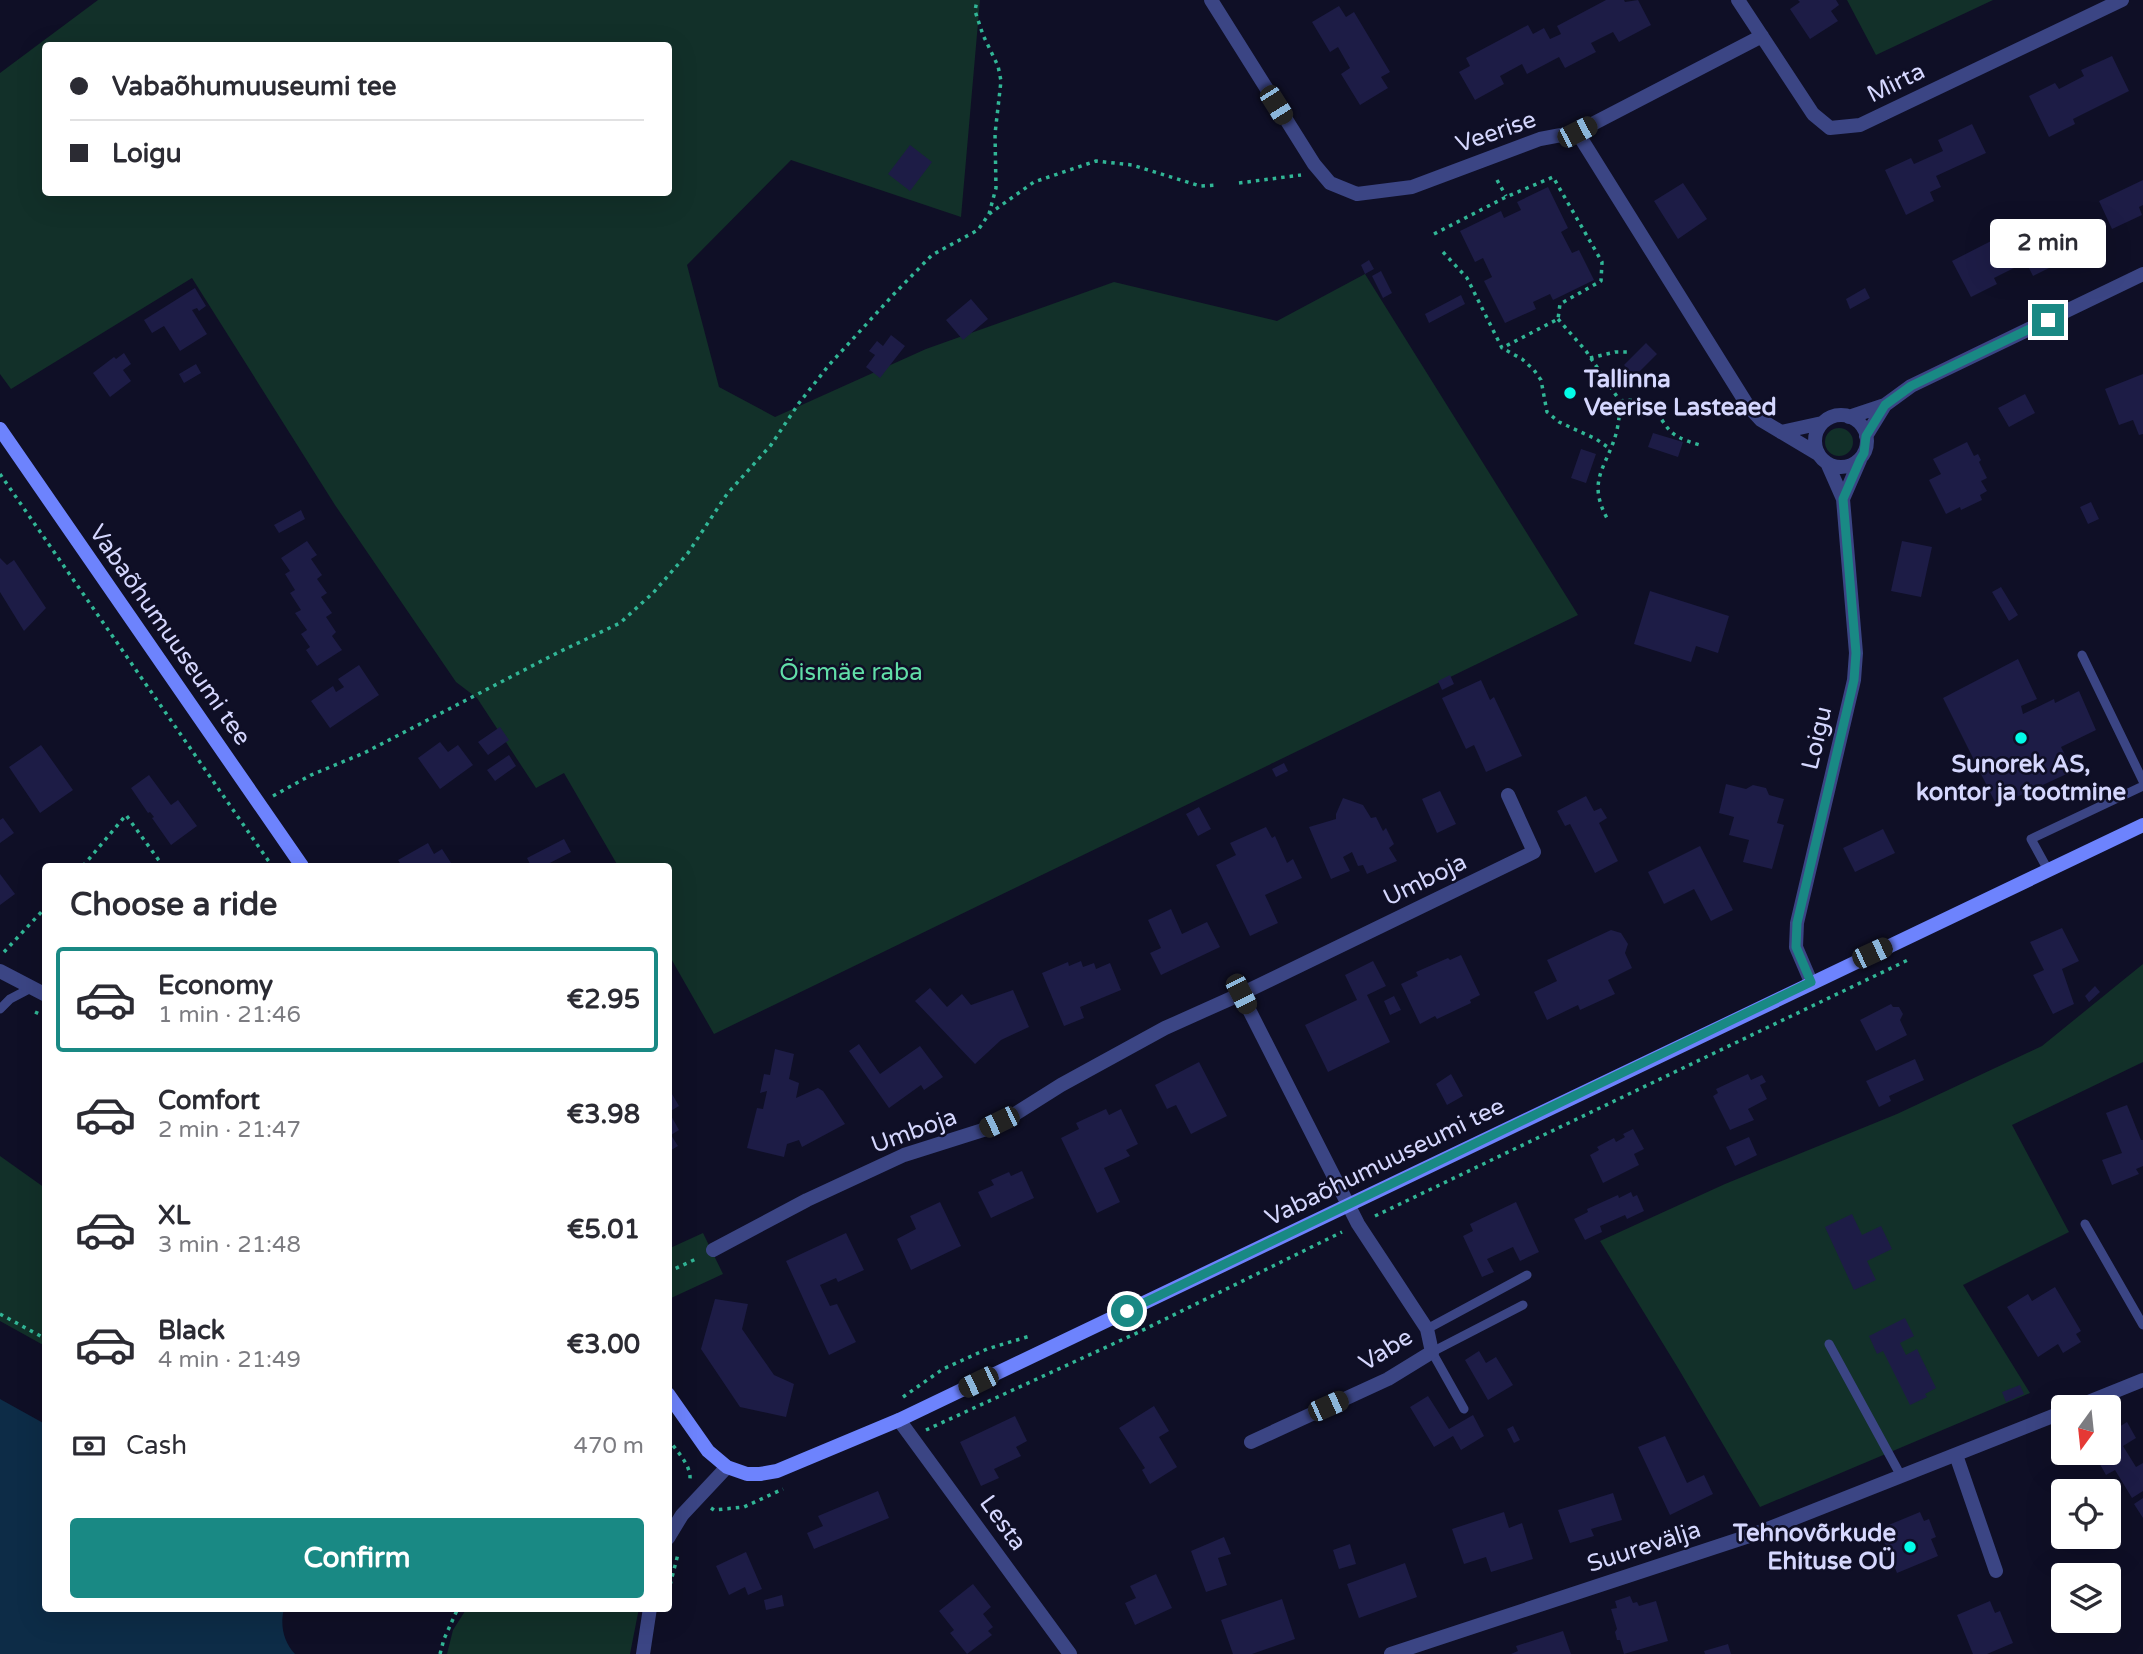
<!DOCTYPE html>
<html lang="en">
<head>
<meta charset="utf-8">
<style>
  :root { --surface:#fff; --page:#f7f7f7; --text:#2b2b33; --muted:#7c7c81; --line:#e1e1e2; --accent:#198984 }
  body { margin:0; font-family:"Varela Round",sans-serif; background:var(--page); color:var(--text); height:100vh; display:flex; flex-direction:column; font-size:26px; white-space:nowrap }
  * { box-sizing:border-box; margin:0 }
  p { font-size:23px; color:var(--muted) }
  .icon { flex:none; width:38px; height:38px; fill:none; stroke:currentColor; stroke-width:2; stroke-linecap:round; stroke-linejoin:round }
  .map { position:relative; flex:1; overflow:hidden }
  .details { position:absolute; left:42px; top:863px; width:630px; height:749px; display:flex; flex-direction:column; background:var(--surface); border-radius:7px; box-shadow:0 7px 28px #0002 }
  .details>* { flex:none }
  .banner { position:absolute; left:42px; top:42px; width:630px; height:154px; border-radius:7px; box-shadow:0 7px 28px #0002; display:grid; align-content:center; height:154px; padding:0 28px; background:var(--surface) }
  .needle { width:46px; rotate:195deg }
  .controls { position:absolute; left:2051px; top:1395px; display:grid; gap:14px }
  .controls a { display:grid; place-items:center; width:70px; height:70px; border-radius:7px; background:var(--surface); box-shadow:0 7px 28px #0002; font-size:35px }
  .end { position:absolute; width:32px; height:32px; margin:-16px; border:9px solid #198984; background:#fff; box-shadow:0 0 0 4px #fff }
  .from { border-radius:50% }
  .bubble { position:absolute; height:49px; border-radius:7px; background:var(--surface); box-shadow:0 7px 28px #0002; font-size:23px; font-weight:800; line-height:49px; text-align:center }
  .car { position:absolute; width:21px; height:42px; margin:-21px -10px; border-radius:9px; box-shadow:0 0 5px 2px #0007; background:linear-gradient(#222 24%,#8ab4d8 0 40%,#222 0 76%,#8ab4d8 0 86%,#222 0) }
  .banner b { display:flex; align-items:center; gap:24px; height:66px; font-size:26px }
  .banner b+b { border-top:2px solid var(--line) }
  .banner i { width:18px; height:18px; background:var(--text) }
  ul { padding:0; list-style:none }
  li { display:flex; align-items:center; gap:21px; height:105px; margin:0 14px 10px; padding:0 14px; border:4px solid transparent; border-radius:7px }
  li div { flex:1 }
  li b { display:block; font-size:26px }
  li em { font-style:normal; font-weight:800 }
  li.on { border-color:var(--accent) }
  li>.icon { width:63px; height:63px; stroke-width:1.5 }
  h2 { padding:0 28px; font-size:32px; line-height:84px }
  .pay { display:flex; align-items:center; gap:18px; height:77px; padding:0 28px; font-size:26px }
  .pay p { margin-inline-start:auto }
  .button { display:flex; gap:14px; margin-top:auto; padding:14px 28px }
  .button a { flex:1; height:80px; border-radius:7px; background:var(--accent); color:#fff; font-size:28px; font-weight:800; line-height:80px; text-align:center }
  .map>svg:first-child { display:block }
  .green { fill:#123029; fill-rule:evenodd }
  .water { fill:#0d2c47 }
  .building { fill:#1d1c46 }
  .lines { fill:none; stroke-linecap:round; stroke-linejoin:round }
  .path { stroke:#31b696; stroke-width:3.5; stroke-dasharray:3.5 5; stroke-linecap:butt }
  .lane { stroke:#3b4584; stroke-width:9 }
  .street { stroke:#3b4584; stroke-width:14 }
  .secondary { stroke:#6d83fd; stroke-width:14 }
  .route { stroke:#198984; stroke-width:9 }
  .poi-dot { fill:#03fce8; stroke:#0f0f26; stroke-width:2.5 }
  .labels { text-anchor:middle; dominant-baseline:central; stroke-width:5; stroke-linejoin:round; paint-order:stroke }
  .street-label { font-size:24px; fill:#d5d7fe; stroke:#0f0f26 }
  .poi-label { font-size:24px; font-weight:bold; fill:#d5d7fe; stroke:#0f0f26; text-anchor:start }
  .park-label { font-size:24px; fill:#61dea8; stroke:#0f0f26 }
</style>
</head>
<body>
<div class="map">
<svg width="2143" height="1654" viewBox="0 0 2143 1654">
  <rect width="100%" height="100%" fill="#0f0f26"/>
  <path class="green" d="M98,0h882l-19,217 -170,-57 -104,105 32,122 56,30 151,-68 188,-67 163,39 88,-47 213,341 -864,419 -45,-79 -1,-89h-50l-54,-93 -28,15 -59,-90 -21,-16 -121,-177 -143,-227 -181,111 -11,-15v-301zM46,46h622v146h-622z
    M1847,0h146l-117,55z
    M1825 442a14 14 0 1 1 28 0a14 14 0 1 1-28 0Z
    M2143,964v98l-131,63 57,107 -106,53 67,108 -270,114 -82,-139 -78,-127 125,-57 172,-70 145,-68z
    M0,1156l45,32v158l-45,-25z
    M703,1233l20,41 -54,25 -1,-50z
    M467,1608h172l-9,46h-183l6,-24z"/>
  <path class="water" d="M0,1399l45,25 1,184h238c-4,17 -1,33 11,46h-295z"/>
  <path class="building" d="M1606,0h18l1,2 13,-2 13,25 -32,17 -6,-10 -22,11 5,9 -31,16 -6,-11 -32,17 -5,-10 -22,12 4,8 -29,16 -16,-28 11,-6 -4,-8 62,-33 5,9 11,-6 6,11 11,-5 -4,-8z
    M1798,0h38l3,5 -8,6 7,10 -28,18 -20,-30 10,-7z
    M1339,6l7,11 8,-5 36,60 -9,5 7,11 -28,17 -19,-31 9,-6 -12,-21 -8,5 -18,-30z
    M2112,56l17,35 -56,28 2,5 -26,13 -20,-41 26,-13 4,6 25,-13 -3,-6z
    M1972,124l14,29 -50,23 5,11 -11,5 4,9 -28,14 -21,-45 26,-12 3,6 29,-13 -5,-11z
    M910,145l22,17 -22,29 -22,-17z
    M2143,180v25l-4,2 3,8 -30,14 -13,-28z
    M1683,183l24,36 -29,20 -24,-38z
    M1548,187l20,41 -7,4 11,21 7,-3 15,30 -41,20 -3,-6 -17,8 3,7 -31,14 -21,-42 8,-4 -9,-19 -8,4 -15,-31 41,-20 3,7 17,-8 -4,-8z
    M2049,227l16,33 -32,16 -7,-14 -32,16 3,6 -26,13 -19,-36 41,-21 6,11z
    M1369,260l5,9 -9,5 -4,-9z
    M1381,271l11,22 -9,5 -11,-22z
    M195,288l11,18 -7,5 -2,-3 -5,2 15,24 -27,17 -16,-25 -12,7 -8,-13z
    M1865,288l5,10 -20,11 -4,-10z
    M1461,295l4,9 -36,19 -4,-9z
    M971,299l17,20 -25,21 -17,-20z
    M891,335l14,11 -25,32 -14,-11 9,-12 -6,-4 8,-10 6,5z
    M1646,343l11,11 -22,22 -11,-11z
    M124,353l7,11 -8,6 8,11 -21,16 -17,-24 21,-16 2,2z
    M196,364l5,9 -17,10 -5,-9z
    M2143,374v60l-4,1 -6,-15 -14,5 -14,-36z
    M2025,394l10,19 -26,14 -11,-19z
    M1653,433l30,9 -5,15 -30,-10z
    M1967,442l7,14 4,-2 3,6 -2,2 8,16 -6,3 6,10 -7,4 2,5 -21,10 -1,-3 -14,7 -17,-34 12,-6 -8,-15z
    M1581,449l15,5 -10,29 -15,-5z
    M2091,502l8,17 -11,5 -8,-17z
    M301,510l4,9 -26,14 -5,-8z
    M307,541l10,14 -6,4 11,16 -5,4 10,14 -6,4 11,16 -6,4 10,15 -4,4 10,14 -25,16 -11,-16 4,-3 -9,-13 6,-4 -12,-17 6,-3 -11,-17 5,-3 -10,-16 5,-3 -9,-13z
    M1902,541l30,6 -11,50 -30,-6z
    M0,558l7,7 7,-5 32,48 -22,23 -24,-39z
    M2001,587l17,28 -9,6 -17,-29z
    M1650,591l79,25 -11,37 -22,-7 -5,16 -57,-18z
    M2018,659l19,40 -16,7 2,8 31,-15 1,4 24,-12 17,39 -35,17 12,24 -76,35 -54,-108z
    M359,665l20,30 -49,33 -19,-27 22,-15 3,6 8,-5 -6,-8z
    M1450,675l4,9 -12,6 -4,-9z
    M1481,680l9,20 4,-3 28,59 -36,16 -12,-27 -8,4 -24,-51z
    M500,727l9,13 -21,15 -10,-13z
    M440,742l8,10 10,-7 15,20 -33,24 -22,-31z
    M41,745l32,45 -33,23 -31,-46z
    M509,755l7,11 -21,15 -8,-11z
    M1284,763l4,8 -12,6 -4,-8z
    M149,775l22,30 7,-5 19,26 -26,19 -19,-27 2,-1 -4,-5 -2,1 -17,-25z
    M1726,784l20,5 7,-4 13,3 3,7 15,4 -7,24 7,2 -12,44 -29,-7 6,-22 -20,-5 5,-18 -15,-4z
    M1440,791l16,33 -19,9 -15,-34z
    M1586,796l8,15 7,-3 6,10 -8,5 19,38 -23,12 -25,-49 -5,2 -8,-15z
    M1343,798l20,7 8,13 5,-1 7,14 3,-3 8,16 -5,4 8,13 -30,13 -4,-9 -5,1 -6,-14 -9,5 7,14 -19,8 -22,-52 27,-8v-5z
    M1199,807l12,22 -13,7 -12,-22z
    M3,818l11,15 -14,10v-23z
    M1266,827l6,11 3,-2 12,27 6,-4 9,19 -37,17 13,28 -28,13 -34,-71 20,-10 -6,-12z
    M1883,829l12,24 -40,19 -12,-24z
    M564,839l7,13 -27,14h-13l-4,-8z
    M428,843l6,11 8,-5 11,17h-51l-4,-6z
    M1700,846l33,64 -22,11 -17,-32 -30,15 -16,-32z
    M0,874l15,20 -15,11z
    M1171,909l11,25 25,-12 13,25 -59,28 -11,-22 11,-5 -13,-28z
    M2062,928l17,33 -17,8 12,35 -21,10 -20,-39 11,-5 -14,-28z
    M1611,930l10,3 7,11 -3,9 7,15 -24,12 7,14 -35,16 -2,-5 -31,15 -13,-28 23,-11 -10,-21z
    M1461,955l19,40 -10,5 1,3 -34,16 -2,-3 -15,8 -19,-40 17,-8 -2,-4 32,-14 2,2z
    M1081,961l2,6 11,-4 2,6 14,-6 11,27 -41,17 4,11 -20,8 -22,-53 26,-11 1,4z
    M1373,961l13,25 -19,9 23,47 -62,30 -23,-47 52,-25 -12,-25z
    M2095,986l5,6 -11,10 -4,-6z
    M930,988l17,19 15,-13 9,11 42,-15 16,37 -28,13 -26,24 -60,-63z
    M1394,996l7,14 -11,5 -6,-14z
    M1891,1004l2,3h6l4,7 -3,6 7,15 -31,16 -16,-31z
    M859,1044l21,30 40,-28 23,31 -19,13 -3,-5 -32,23 -40,-57z
    M775,1049l19,5 -5,25 10,4 -3,15 22,-10 5,3 22,33 -43,23 -3,-7 -12,4 -3,13 -37,-9 10,-40 6,1 4,-18 -7,2 4,-19 6,1z
    M1915,1059l9,21 -35,16 2,5 -12,6 -13,-26z
    M1199,1062l28,54 -36,18 -15,-29 -9,4 -12,-24z
    M1451,1074l12,22 -16,9 -11,-21z
    M1748,1074l3,6 11,-5 4,7 -6,3 7,14 -19,10 6,11 -24,10 -17,-34 5,-3 -2,-4z
    M668,1087l11,19 -10,6 10,18 -8,5 7,11 -10,6z
    M2127,1105l14,35h2v26l-7,3 3,5 -27,11 -10,-25 20,-7 -16,-40z
    M1106,1109l3,6 12,-6 17,35 -12,6 4,6 -26,12 16,34 -23,11 -36,-75 18,-9 -3,-6z
    M1633,1129l11,20 -10,5 5,11 -36,18 -13,-28 9,-5 -2,-3 17,-9 2,4 9,-5 -2,-3z
    M1749,1137l8,18 -22,11 -9,-19z
    M1022,1171l12,27 -43,20 -13,-26 16,-7 -3,-5 18,-8 2,4z
    M1631,1192l2,5 4,-2 7,16 -17,8 -2,-4 -25,11 2,6 -17,8 -11,-21 14,-7 -1,-3 31,-14 1,3z
    M940,1202l21,44 -50,24 -14,-31 19,-10 -6,-13z
    M1516,1202l23,50 -19,9 -7,-14 -26,12 7,13 -12,5 -19,-41 10,-5 -3,-7z
    M1852,1214l10,21 19,-9 11,23 -25,12 9,19 -22,10 -29,-63z
    M846,1233l18,37 -26,12 -2,-4 -16,7 10,21 7,-2 19,38 -27,13 -43,-94z
    M2055,1287l26,44 -5,3 5,8 -18,11 -5,-9 -20,13 -31,-50 21,-13 4,7z
    M715,1299l33,5 -6,25 32,46 20,9 -8,33 -46,-10 -39,-58z
    M1905,1318l9,18 -14,7 6,12 11,-6 19,39 -11,6 2,3 -17,8 -27,-54 -6,3 -8,-18z
    M1479,1351l7,12 10,-6 17,28 -25,15 -23,-40z
    M2020,1385l4,9 -18,8 -4,-10z
    M1428,1396l21,33 24,-14 11,21 -23,14 -8,-14 -19,11 -24,-40z
    M1154,1406l15,25 -10,6 18,30 -27,17 -8,-14 3,-2 -26,-40z
    M1015,1416l12,25 -11,6 5,9 -27,13 5,9 -18,8 -21,-44z
    M2127,1422l9,16 -13,8 13,21 7,-4v28l-11,7 -17,-28 -9,5 -13,-23h16v-19z
    M1513,1426l7,14 -6,3 -7,-14z
    M1665,1436l22,47 17,-8 9,19 -43,21 -32,-68z
    M878,1491l11,27 -75,31 -7,-16 16,-7 -5,-10z
    M1613,1493l9,27 -31,9 3,7 -24,7 -12,-33z
    M2143,1498v20l-9,-14z
    M1504,1512l5,16 13,-5 11,36 -42,13 -5,-15 -22,7 -12,-35z
    M1920,1512l4,9 5,-2 7,18 -5,2 7,17 -41,17 -18,-44z
    M1224,1537l7,17 -13,4 9,27 -21,7 -15,-41z
    M1350,1544l6,20 -17,5 -6,-19z
    M746,1552l16,37 -14,6 -3,-8 -16,8 -13,-29z
    M1405,1563l12,34 -58,21 -12,-34z
    M1156,1574l16,34 -37,17 -10,-22 11,-5 -6,-12z
    M973,1584l18,23 -8,7 10,13 -5,4 4,4 -25,19 -17,-21 4,-3 -15,-19z
    M782,1595l2,11 -18,4 -2,-10z
    M1630,1596l3,7 4,-1 2,4 17,-5 12,40 -44,13 -4,-14h-3l-2,-8 2,-3 -6,-20 6,-1 -2,-7z
    M1282,1599l13,40 -43,15h-19l-12,-34z
    M1990,1601l5,12 5,-2 13,32 -26,11h-14l-16,-39z
    M1563,1631l8,23h-60l7,-3 -2,-5z
    M1728,1644l3,10h-26l-1,-3z"/>
  <g class="lines">
    <path class="path" d="M1497,180l9,16
      M1239,183l62,-8
      M989,214l45,-32 62,-21 36,4 68,21 17,-1
      M1434,234l72,-37 47,-20 49,85 -1,19 -41,23 -2,15 -56,29
      M1443,252l24,26 35,70 20,11 12,11 7,10 6,32 12,10 37,17 13,9
      M1558,319l28,32 34,50c0,10 -1,19 -3,29 -9,37 -32,49 -9,90
      M1590,358l25,-6h15
      M1620,401l7,-1 22,2c21,26 15,33 51,43
      M0,474l272,392
      M273,796l38,-21 53,-22 193,-100 63,-30 33,-30 35,-40 39,-59 44,-49 28,-42 30,-38 65,-71 38,-39 46,-25 11,-16 7,-26 -1,-54 6,-53 -3,-15 -15,-31 -8,-24 2,-11
      M83,866l43,-51 37,51
      M4,952l42,-45
      M35,1012l11,5
      M1375,1216l535,-257
      M668,1272l30,-14
      M0,1314l46,25
      M903,1397l40,-28 44,-20 43,-13
      M926,1430l213,-98 203,-100
      M668,1439c8,11 23,26 22,40
      M711,1508l3,2 30,-3 39,-18
      M668,1593l10,-39
      M348,1609l1,-1
      M440,1654l4,-15 14,-31"/>
    <path class="lane" d="M2082,655l61,126
      M2048,870l-17,-31 112,-53
      M0,1009l10,-10 21,-11
      M2085,1224l58,101
      M1427,1329l100,-54
      M1829,1344l72,132
      M1464,1409l-32,-57 91,-47"/>
    <path class="street" d="M1211,0l103,164 16,19 27,11 55,-7 128,-48 37,-7 171,274 13,14 57,34
      M1738,0l75,114 17,14 30,-3 262,-125
      M1577,132l185,-96
      M1815 441a26 26 0 1 1 52 0a26 26 0 1 1-52 0Z
      M1849,417l36,-12 26,-19 232,-112
      M1781,432l41,-9
      M1866,436l19,-31
      M1843,499l17,-39
      M0,971l46,24
      M1811,982l-15,-35 1,-24 57,-243 2,-27 -13,-154 -15,-34
      M1241,994l117,230 69,105 5,23 -44,27 -137,63
      M713,1250l94,-50 97,-45 79,-25 32,-16 46,-29 104,-57 76,-34 293,-142 -26,-57
      M2076,1407l67,-27
      M899,1420l171,234
      M1956,1455l40,116
      M668,1538l14,-23 45,-48
      M643,1654l7,-46
      M1391,1654l361,-119 311,-123"/>
    <path class="secondary" d="M0,429l302,437
      M668,1394l40,57 19,16 20,7h13l17,-3 122,-51 1244,-595"/>
  </g>
  <g class="lines">
    <path class="route" d="M1127,1311l684,-329 -15,-35 1,-24 57,-243 2,-27 -13,-154 17,-39 4,-7 2,-17 19,-31 26,-19 137,-66"/>
  </g>
  <g class="poi-dot">
    <circle cx="1570" cy="393" r="7"/>
    <circle cx="2021" cy="738" r="7"/>
    <circle cx="1910" cy="1547" r="7"/>
  </g>
  <g class="labels">
    <g class="street-label">
      <text transform="translate(1896 83) rotate(-26)">Mirta</text>
      <text transform="translate(1496 132) rotate(-19)">Veerise</text>
      <text transform="translate(170 635) rotate(55)">Vabaõhumuuseumi tee</text>
      <text transform="translate(1817 738) rotate(-77)">Loigu</text>
      <text transform="translate(1425 880) rotate(-26)">Umboja</text>
      <text transform="translate(914 1131) rotate(-20)">Umboja</text>
      <text transform="translate(1385 1162) rotate(-26)">Vabaõhumuuseumi tee</text>
      <text transform="translate(1386 1350) rotate(-32)">Vabe</text>
      <text transform="translate(1003 1523) rotate(54)">Lesta</text>
      <text transform="translate(1644 1547) rotate(-18)">Suurevälja</text>
    </g>
    <g class="poi-label">
      <text x="1584" y="379">Tallinna<tspan x="1584" dy="28">Veerise Lasteaed</tspan></text>
      <text x="2021" y="764" text-anchor="middle">Sunorek AS,<tspan x="2021" dy="28">kontor ja tootmine</tspan></text>
      <text x="1896" y="1533" text-anchor="end">Tehnovõrkude<tspan x="1896" dy="28">Ehituse OÜ</tspan></text>
    </g>
    <g class="park-label">
      <text x="851" y="672">Õismäe raba</text>
    </g>
  </g>
</svg>
<div class="controls">
<a><svg class="needle" viewBox="-14 -14 28 28"><path d="M0-13l5 13h-10z" fill="#e53935"/><path d="M0 13l5-13h-10z" fill="#7c7c81"/></svg></a>
<a><svg class="icon" aria-label="locate" viewBox="0 0 24 24"><circle cx="12" cy="12" r="6"/><path d="M12 2v4M12 18v4M2 12h4M18 12h4"/></svg></a>
<a><svg class="icon" aria-label="layers" viewBox="0 0 24 24"><path d="M12 4l9 5-9 5-9-5zM3 14l9 5 9-5"/></svg></a>
</div>
<i class="end from" style="left:1127px;top:1311px"></i>
<i class="end" style="left:2048px;top:320px"></i>
<div class="bubble" style="left:1990px;top:219px;width:116px">2 min</div>
<i class="car" style="left:1276px;top:105px;rotate:148deg"></i>
<i class="car" style="left:1577px;top:132px;rotate:63deg"></i>
<i class="car" style="left:1872px;top:953px;rotate:65deg"></i>
<i class="car" style="left:1241px;top:994px;rotate:153deg"></i>
<i class="car" style="left:999px;top:1122px;rotate:244deg"></i>
<i class="car" style="left:978px;top:1382px;rotate:244deg"></i>
<i class="car" style="left:1328px;top:1406px;rotate:66deg"></i>
<div class="banner">
<b><i class="from"></i>Vabaõhumuuseumi tee</b>
<b><i></i>Loigu</b>
</div>
<section class="details">
<h2>Choose a ride</h2>
<ul>
<li class="on"><svg class="icon" aria-label="car" viewBox="0 0 24 24"><path d="M5 17H2v-5l4-1 3-4h7l3 4 3 1v5h-3M9 17h6M6 11h13"/><circle cx="7" cy="17" r="2"/><circle cx="17" cy="17" r="2"/></svg><div><b>Economy</b><p>1 min · 21:46</p></div><em>€2.95</em></li>
<li><svg class="icon" aria-label="car" viewBox="0 0 24 24"><path d="M5 17H2v-5l4-1 3-4h7l3 4 3 1v5h-3M9 17h6M6 11h13"/><circle cx="7" cy="17" r="2"/><circle cx="17" cy="17" r="2"/></svg><div><b>Comfort</b><p>2 min · 21:47</p></div><em>€3.98</em></li>
<li><svg class="icon" aria-label="car" viewBox="0 0 24 24"><path d="M5 17H2v-5l4-1 3-4h7l3 4 3 1v5h-3M9 17h6M6 11h13"/><circle cx="7" cy="17" r="2"/><circle cx="17" cy="17" r="2"/></svg><div><b>XL</b><p>3 min · 21:48</p></div><em>€5.01</em></li>
<li><svg class="icon" aria-label="car" viewBox="0 0 24 24"><path d="M5 17H2v-5l4-1 3-4h7l3 4 3 1v5h-3M9 17h6M6 11h13"/><circle cx="7" cy="17" r="2"/><circle cx="17" cy="17" r="2"/></svg><div><b>Black</b><p>4 min · 21:49</p></div><em>€3.00</em></li>
</ul>
<div class="pay"><svg class="icon" aria-label="cash" viewBox="0 0 24 24"><path d="M3 7h18v10H3z"/><circle cx="12" cy="12" r="2"/></svg>Cash<p>470 m</p></div>
<div class="button"><a>Confirm</a></div>
</section>
</div>
</body>
</html>
